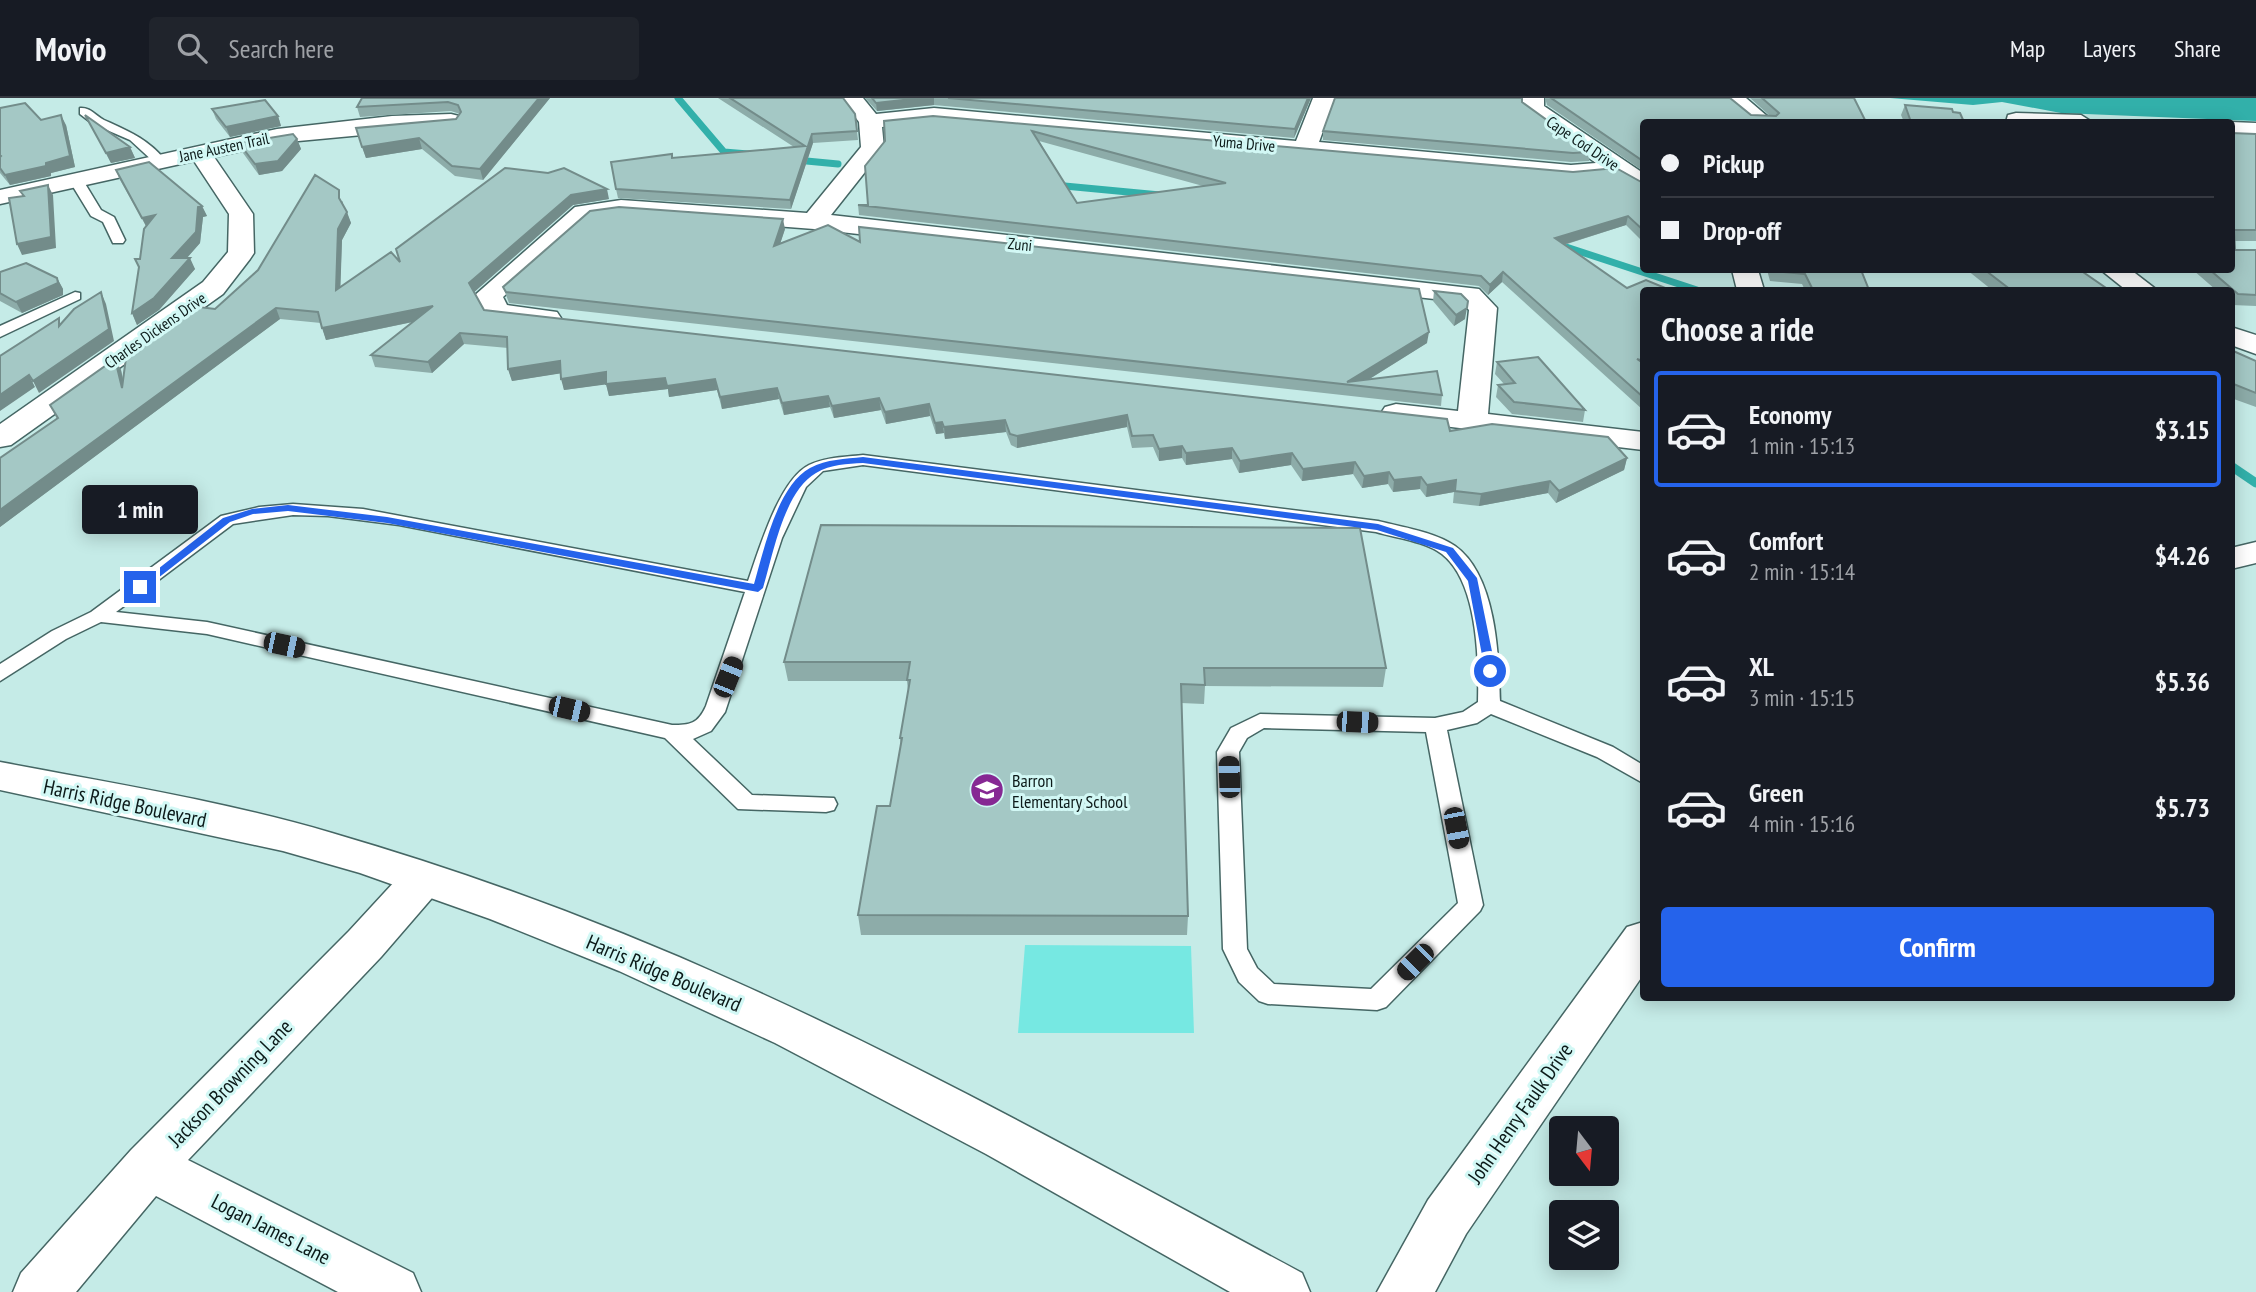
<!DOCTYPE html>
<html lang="en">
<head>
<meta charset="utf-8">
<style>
  :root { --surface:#171b24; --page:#20242c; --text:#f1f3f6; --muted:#9ea1a6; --line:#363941; --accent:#2563eb }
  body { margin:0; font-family:"PT Sans Narrow",sans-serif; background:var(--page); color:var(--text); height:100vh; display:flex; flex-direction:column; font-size:26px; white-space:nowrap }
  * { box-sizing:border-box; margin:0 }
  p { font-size:23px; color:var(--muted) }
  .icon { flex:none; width:38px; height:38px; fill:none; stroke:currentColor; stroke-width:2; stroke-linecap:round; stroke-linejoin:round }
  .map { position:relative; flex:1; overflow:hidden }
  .side { position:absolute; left:1640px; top:189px; width:595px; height:714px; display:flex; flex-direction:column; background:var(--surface); border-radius:7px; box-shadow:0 4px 18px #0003 }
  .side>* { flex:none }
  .guide { position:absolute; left:1640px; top:21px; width:595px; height:154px; border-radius:7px; box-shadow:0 4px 18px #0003; display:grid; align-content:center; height:154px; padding:0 21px; background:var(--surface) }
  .needle { width:46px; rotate:164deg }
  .tools { position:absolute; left:1549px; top:1018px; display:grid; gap:14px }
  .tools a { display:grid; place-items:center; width:70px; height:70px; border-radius:7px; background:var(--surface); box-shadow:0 4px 18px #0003; font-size:35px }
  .end { position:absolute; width:32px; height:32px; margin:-16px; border:9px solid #2563eb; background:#fff; box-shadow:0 0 0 4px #fff }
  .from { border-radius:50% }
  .bubble { position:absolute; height:49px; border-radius:7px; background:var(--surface); box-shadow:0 4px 18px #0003; font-size:23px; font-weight:700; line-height:49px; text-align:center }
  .car { position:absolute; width:21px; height:42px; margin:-21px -10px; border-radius:9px; box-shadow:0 0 5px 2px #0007; background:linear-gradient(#222 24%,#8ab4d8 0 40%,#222 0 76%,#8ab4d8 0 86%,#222 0) }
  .guide b { display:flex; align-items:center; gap:24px; height:66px; font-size:26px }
  .guide b+b { border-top:2px solid var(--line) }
  .guide i { width:18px; height:18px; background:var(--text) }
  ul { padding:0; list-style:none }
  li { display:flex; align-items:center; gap:21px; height:116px; margin:0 14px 10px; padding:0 7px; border:4px solid transparent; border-radius:7px }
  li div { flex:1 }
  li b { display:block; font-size:26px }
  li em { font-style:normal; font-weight:700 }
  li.current { border-color:var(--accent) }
  li>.icon { width:63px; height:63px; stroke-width:1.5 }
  h2 { padding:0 21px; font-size:32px; line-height:84px }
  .action { display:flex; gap:14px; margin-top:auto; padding:14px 21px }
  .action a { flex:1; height:80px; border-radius:7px; background:var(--accent); color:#fff; font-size:28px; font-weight:700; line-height:80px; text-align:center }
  header { display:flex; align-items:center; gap:42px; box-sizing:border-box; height:98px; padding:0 35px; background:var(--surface); border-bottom:2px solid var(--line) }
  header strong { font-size:33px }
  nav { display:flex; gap:38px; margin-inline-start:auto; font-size:24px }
  .search { width:490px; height:63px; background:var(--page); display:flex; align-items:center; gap:18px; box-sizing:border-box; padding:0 24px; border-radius:7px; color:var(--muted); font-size:26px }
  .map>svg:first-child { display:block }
  .green { fill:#76e8e2 }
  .water { fill:#32b0aa }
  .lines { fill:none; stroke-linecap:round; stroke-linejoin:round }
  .stream-far1 { stroke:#32b0aa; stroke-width:7 }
  .stream { stroke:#32b0aa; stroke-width:9 }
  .service-casing { stroke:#456664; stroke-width:3 }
  .minor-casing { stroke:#456664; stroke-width:3 }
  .tertiary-casing { stroke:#456664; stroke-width:3 }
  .service { fill:#fff; fill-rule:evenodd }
  .minor { fill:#fff; fill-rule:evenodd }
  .tertiary { fill:#fff; fill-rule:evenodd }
  .wall { fill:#8daca9; fill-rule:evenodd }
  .shaded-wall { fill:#738c8a }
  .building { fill:#a4c8c5; stroke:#738c8a; stroke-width:2; fill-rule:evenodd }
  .route { fill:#2563eb }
  .labels { text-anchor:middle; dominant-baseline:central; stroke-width:6; stroke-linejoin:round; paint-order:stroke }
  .far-street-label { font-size:16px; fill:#0c1a19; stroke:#d2f8f5 }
  .poi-label { font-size:18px; fill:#0c1a19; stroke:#d2f8f5; text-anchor:start }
  .near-street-label { font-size:21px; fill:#0c1a19; stroke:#d2f8f5 }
</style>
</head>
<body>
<header>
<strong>Movio</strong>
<div class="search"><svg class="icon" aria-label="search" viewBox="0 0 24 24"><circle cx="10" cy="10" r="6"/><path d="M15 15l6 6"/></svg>Search here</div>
<nav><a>Map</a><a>Layers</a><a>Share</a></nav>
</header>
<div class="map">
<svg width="2256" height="1194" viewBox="0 0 2256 1194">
  <rect width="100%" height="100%" fill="#c5ebe7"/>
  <path class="green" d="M1025,847l166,1 3,87h-176z"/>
  <path class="water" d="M1890,0h366v23l-195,-8 -59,-11 -29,3z"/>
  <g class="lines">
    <path class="stream-far1" d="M678,0l46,54 24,2
      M796,62l42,4
      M1054,87l106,10
      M1557,146l140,46"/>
    <path class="stream" d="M2231,368l25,17"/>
    <g class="service-casing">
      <path id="service" d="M80,10c10,-1 15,7 24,12 24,11 44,19 61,40l-10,3 -25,-23 -37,-16 -13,-10z
        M71,79h10l20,33 13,7 11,23 -2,3h-10l-10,-21 -12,-6 -22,-36z
        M75,194l5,1v6l-80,38v-11z
        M863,357l515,66c24,6 57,11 77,25 41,29 44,109 45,155l113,46 30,18v18l-46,-26 -106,-43 -14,9 -30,7 36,175 -3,6 -94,96 -9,3 -109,-6 -9,-3 -20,-19 -16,-33 -6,-197 14,-24 29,-14 175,4 28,-6 15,-10c1,-41 0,-120 -36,-148 -17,-13 -46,-16 -66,-22l-513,-67 -40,6 -17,16 -24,51 -57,174 -14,19 -18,8 59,56 82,3 3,6 -3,6 -8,2 -88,-3 -73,-71 -458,-104 -106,-12 -35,17 -66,42v-17l52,-33 39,-19 130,-96 38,-9 34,-3 70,5 385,72c11,-31 31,-101 61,-116 17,-8 36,-8 54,-10zM293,417l35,1 71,9 346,67 -39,114c-8,18 -16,19 -34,19l-465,-103 -91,-10 117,-88zM1264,630l162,4 32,171 -87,86 -97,-5 -17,-16 -10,-19 -8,-197 8,-14z"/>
    </g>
    <g class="minor-casing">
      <path id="minor" d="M841,0h22l13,16 58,-6 362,33 17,-43h22l-16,44 252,23 25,-2 -74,-54v-11h22v8l99,67v18l-28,-16 -44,4 -637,-57 -52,5 2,21 -53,67 648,74 18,19 -9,106 155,18v18l-258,-31 -4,-6 4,-6 11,-3 62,7 11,-101 -8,-8 -647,-73 -193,-15 -30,4 -88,79 4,8 50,7 4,6 -4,6 -10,2 -59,-8 -14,-22 101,-89 46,-7 186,13 54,-66 -2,-25z
        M1721,0h25l28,24h-24z
        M2016,15l65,2 11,7h-86l2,-7z
        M451,16l8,2 3,5 -3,5 -182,17 -63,14 39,57 1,39 -4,6 -27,35 -212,151 -11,2v-23l203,-142 25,-30 1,-38 -35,-53 -194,43v-14l277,-61 115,-13z
        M2230,24h1l25,1v14l-25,-1z
        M1732,172h26l6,20h-27z
        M2101,172h30l26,20h-31z
        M2231,229l25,8v19l-25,-9z
        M423,765l15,4 7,12 -7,12 -57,66 -193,203 225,113 8,19h-83l-182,-96 -80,96h-63l8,-19 110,-123 218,-219 59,-64z"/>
    </g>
    <g class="tertiary-casing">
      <path id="tertiary" d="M2256,444v21l-25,6v-21z
        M0,664c111,21 223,39 332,71 138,40 273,90 404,149 194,87 379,191 566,291l8,19h-80l-244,-138 -211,-111 -156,-72 -129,-52 -130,-46 -77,-22 -283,-61z
        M1643,824v53l-177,259 -31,58h-58l51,-92 199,-273z"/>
    </g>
    <use href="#service" class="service"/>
    <use href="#minor" class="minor"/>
    <use href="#tertiary" class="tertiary"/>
  </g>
  <path class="wall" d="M362,0h188l-67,82 -28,-4 -33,-27 -56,9 -10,-30 100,-9 4,-5 -9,-3 -91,6 -3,-10z
    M718,0h125l12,16 3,26 -45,3 -22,66 -173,-11 -2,-9 56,-31 122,-11z
    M865,0h446l-17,40 -360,-33 -57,6z
    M1545,0h185l21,17 19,1 -20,-18h104l12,24h-223v49l-96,-66z
    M1522,4l69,50 -2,9 -18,1 -248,-22v-9z
    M1905,7l48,7 11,10h-60l-3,-7z
    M0,10l41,12 25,5 9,42 -24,6v3l-41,9 -10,-12z
    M212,11l66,7 3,10 -51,11 -14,-18z
    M85,17l45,32 5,11 -24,5z
    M933,18l710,67v59l-17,-17 -62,20 63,43 16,2v120l-141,-128 -14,13 -9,-9 -620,-71 -1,-10h10zM1039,43l164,45 -126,17z
    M2231,35l25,1v107h-21v9h21v56l-24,-1 -1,-1v-14h-15l-23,-20h38z
    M297,41l4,10 -19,22 -23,4 -16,-22 -4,-10z
    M505,70l104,31 -36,6 -99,87 10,18 966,121 177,27 -3,12 -68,33 -8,-10 -69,13 -26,-3 1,-11 -28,5 -6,-8 -27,3 -5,-8 -26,4 -9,-14 -51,7 -11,-16 -52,8 -7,-14 -46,6 -4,-7 -23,3 -6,-14 -21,1 -5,-21 -110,21 -6,-3 -5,-13 -61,7 -1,-6 -8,1 -6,-18 -44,8 -5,-14 -47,8 -4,-11 -46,8 -5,-16 -57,10 -5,-19 -48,7 -1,-8 -59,7 -3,-12 -42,6 -3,-17 -49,8 -4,-12v-21l-44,-4 -32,29 -57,-6 -4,-12 42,-33 -87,18 -5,-17 -41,-4 -280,208v-69l57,-39 -7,-14 65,-46 6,11 2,10 92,-71 128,-108v3l8,19 -9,17 -2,47 60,-25z
    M116,72l86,36 5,10 -4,1 -3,26 -13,15 8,11 -36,41 -22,15 -5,-12 14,-87 -26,-46z
    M785,131l-5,15 80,-2 567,101 -59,37 74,15 -1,11 -932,-103 -6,-16z
    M1767,172h99v1h-4l7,19h-64l-3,-6 -32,-3z
    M1967,172h113l29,20h-117z
    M0,174l57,6 6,11v6l-41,18 -22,-12z
    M1434,193l31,28 -11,7 -21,-25z
    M2231,252l25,11v46l-25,-9z
    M1497,264l88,48 -2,12 -71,-8 -16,-17 2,-12 6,-1 -9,-10z
    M821,427l565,143 -3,19 -178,-1 -1,18 -23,-1 7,213 -1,19h-326l-3,-20 32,-109 11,-58 -1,-10 8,-47 -1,-10h-119l-4,-19z"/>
  <path class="shaded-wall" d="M539,0h11l-67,82 -3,-11z
    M921,0h13v7l-57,6 -1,-8z
    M1308,0h3l-17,40 1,-9z
    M61,17l5,10 9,42 -24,6v3l-41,9 -5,-10 41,-12z
    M278,18l3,10 -51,11 -4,-10z
    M812,36l1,9 -22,66 -1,-9z
    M419,40l3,11 -56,9 -4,-11z
    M297,41l4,10 -19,22 -23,4 -4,-11z
    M130,49l5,11 -24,5 -5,-10z
    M48,87l5,10 3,53 -34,7 -5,-11z
    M607,91l2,10 -36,6 -101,89 -3,-11 102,-88z
    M202,108l5,10 -4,1 -3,26 -23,26 -5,-11 26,-51z
    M347,114l4,11 -9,17 -2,61 -4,-11 2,-61z
    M155,117l-8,13 -5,-10z
    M1628,118l-2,9 -73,23 2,-10z
    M783,121l2,10 -9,27 -2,-10z
    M190,160l5,11 -36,41 -22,15 -5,-12z
    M1503,174l-1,10 -14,13 2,-10z
    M57,180l6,11v6l-41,18 -6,-11z
    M101,194l5,12 8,37 -75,52 -6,-12z
    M433,208l3,11 -110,23 -4,-12z
    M276,210l4,11 -280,208v-17z
    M1467,210l-2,11 -11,7 2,-11z
    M1429,234l-2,11 -69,43 -11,-4z
    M460,235l4,11 -32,29 -4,-11z
    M115,261l6,11 6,29 -5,-11z
    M560,263l3,12 -51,8 -4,-12z
    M606,274l3,12 -45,6 -3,-11z
    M29,277l6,12 -35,24v-16z
    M665,280l50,1 2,11 -48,7 -1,-8 -59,7 -3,-12z
    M777,290l2,11 -57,10 -2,-12z
    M828,298l2,11 -46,8 -2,-12z
    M879,300l2,12 -47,8 -2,-12z
    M929,306l1,12 -44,8 -1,-12z
    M1127,317v12l-110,21v-12z
    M1005,322l1,12 -61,7 -1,-12z
    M942,324l2,11 -8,1 -1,-11z
    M1182,348v12l-23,3v-12z
    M1232,350v11l-46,6v-12z
    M1292,355l-1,12 -52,8 1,-12z
    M1627,360l-3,12 -68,33 3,-12z
    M1355,364l-2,12 -51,7 1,-12z
    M1389,374l-1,12 -26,4 2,-12z
    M1421,379l-1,12 -27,3 1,-12z
    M1456,382l-2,12 -28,5 1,-12z
    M1550,383l-2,12 -69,13 2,-12z"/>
  <path class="building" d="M362,0h177l-59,71 -28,-3 -33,-28 -57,9 -6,-19 100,-9 5,-7 -3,-7 -10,-3 -91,5z
    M730,0h113l12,16 2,17 -45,3 -22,66 -174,-11 -5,-27 61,-8v4l133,-12z
    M872,0h49l-45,5z
    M948,0h360l-13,31z
    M1335,0h187v4l69,50 -18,1 -250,-22z
    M1551,0h179l21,17 25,1 3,-3 -17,-15h92l12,24h-223v39z
    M265,2l13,16 -52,11 -14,-18z
    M25,5l16,17 20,-5 9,41 -24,7v3l-41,9 -5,-7v-11l1,-1 -1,-1v-47z
    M1905,7l47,4 1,3 7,1 4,9h-53z
    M85,17l45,32 -24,6z
    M933,18l640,56 43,-4 27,15v47l-15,-14 -73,22 72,50 19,-8 24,10h-27v71l-6,-2 6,4v34l-140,-125 -13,13 -9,-9 -623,-71h10l-3,-39 20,-25 -1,-20zM1032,33l194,52 -149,20z
    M2231,35l25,1v96h-22l1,20h21v45l-18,-1 -28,-24h21z
    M293,36l4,5 -19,22 -23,3 -16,-21z
    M149,64l53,44 -4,1 -2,25 -24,26h18l-36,40 -22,15 7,-46 -4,-8h5l4,-30 11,-14 -13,3 -26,-48z
    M505,70l43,5 16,-5 43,21 -36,6 -102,88 15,27 963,109 3,12 42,-7 116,13 19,21 -68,33 -9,-10 -69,13 -26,-3 1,-11 -29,5 -6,-8 -27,3 -5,-8 -25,4 -9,-14 -52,7 -11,-16 -52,8 -8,-13 -46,5 -4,-7 -23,3 -6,-14 -21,1 -5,-21 -110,21 -7,-2 -5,-14 -61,7 -2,-5 -7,1 -6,-19 -44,8 -6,-14 -47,8 -4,-10 -46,7 -5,-15 -57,9 -5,-18 -48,7 -2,-8 -59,6v-12l-45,7 -1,-18 -52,8 -1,-32 -47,-4 -32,29 -57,-7 62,-49 -111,22 -4,-16 -42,-4 -276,202v-52l58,-40 -8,-13 65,-46 7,29 5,-38 64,-44 24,3 43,-39 57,-95 24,15v8l8,14 -9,17 -2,61 55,-38 9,10 -4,-13z
    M48,87l3,52 -34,7 -8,-46 15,-2 -4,-5z
    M619,109l164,12 -9,27 54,-21 32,17 -1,-15 560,62 10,43 -82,50 90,-11 5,24 -936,-103 -3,-5 87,-76z
    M26,165l31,15 1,5 -42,19 -16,-9v-21z
    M1772,172h89l8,20 -57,-2 -7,-14 -32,-3z
    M1985,172h95l29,20h-98z
    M1434,193l27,3 7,7 -1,7 -11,7z
    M101,194l8,37 -76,52 -4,-6 -29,20v-39l59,-38v8l15,-17z
    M2231,252l25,11v32l-25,-10z
    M1538,259l47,53 -71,-8 -16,-17 17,-2 -18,-21z
    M821,427l539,3 26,140h-182l1,17 -24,-1 7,232 -330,-1 19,-109h13l12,-68h-2l10,-58h-3l3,-18h-126z"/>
  <path class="route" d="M863,359l515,67 75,24 24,30 19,93 -6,4 -5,-4 -17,-90 -22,-29 -69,-22 -514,-67c-16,1 -32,1 -47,10 -32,18 -43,82 -53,115l-5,4 -371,-69 -99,-12 -35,3 -23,8 -86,67 -9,-2 88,-69 29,-9 36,-4 99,12 367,67c10,-34 23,-98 56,-116 17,-9 35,-9 53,-11z"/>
  <defs>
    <g id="school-disc" transform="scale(1.75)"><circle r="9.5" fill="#862893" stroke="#d2f8f5"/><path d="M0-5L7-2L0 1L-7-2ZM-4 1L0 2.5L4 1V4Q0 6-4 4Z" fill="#fff"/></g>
  </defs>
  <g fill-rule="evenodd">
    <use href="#school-disc" x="987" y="692"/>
  </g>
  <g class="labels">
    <g class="far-street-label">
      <text transform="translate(1244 45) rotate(5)">Yuma Drive</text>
      <text transform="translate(1583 45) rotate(34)">Cape Cod Drive</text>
      <text transform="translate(224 49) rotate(-12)">Jane Austen Trail</text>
      <text transform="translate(1020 146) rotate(6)">Zuni</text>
      <text transform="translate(155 232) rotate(-35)">Charles Dickens Drive</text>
    </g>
    <g class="poi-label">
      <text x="1012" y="682">Barron<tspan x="1012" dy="21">Elementary School</tspan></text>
    </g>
    <g class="near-street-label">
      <text transform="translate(125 705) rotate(12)">Harris Ridge Boulevard</text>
      <text transform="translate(664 875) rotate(23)">Harris Ridge Boulevard</text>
      <text transform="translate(230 985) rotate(-46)">Jackson Browning Lane</text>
      <text transform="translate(1520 1015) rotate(-55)">John Henry Faulk Drive</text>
      <text transform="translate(271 1131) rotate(27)">Logan James Lane</text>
    </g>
  </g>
</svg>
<div class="tools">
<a><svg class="needle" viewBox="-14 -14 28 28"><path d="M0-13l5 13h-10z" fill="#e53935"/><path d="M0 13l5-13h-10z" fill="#9ea1a6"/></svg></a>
<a><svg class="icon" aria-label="layers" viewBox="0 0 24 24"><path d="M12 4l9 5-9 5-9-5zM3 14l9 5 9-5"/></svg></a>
</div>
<i class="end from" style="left:1490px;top:573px"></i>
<i class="end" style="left:140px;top:489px"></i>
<div class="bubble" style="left:82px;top:387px;width:116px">1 min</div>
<i class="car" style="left:284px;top:547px;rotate:102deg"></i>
<i class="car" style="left:728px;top:579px;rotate:22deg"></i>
<i class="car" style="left:569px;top:611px;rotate:103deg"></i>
<i class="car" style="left:1357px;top:624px;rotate:92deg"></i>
<i class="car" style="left:1229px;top:679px;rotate:358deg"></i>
<i class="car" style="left:1456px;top:730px;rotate:169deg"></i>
<i class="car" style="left:1415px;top:864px;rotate:225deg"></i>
<div class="guide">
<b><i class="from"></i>Pickup</b>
<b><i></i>Drop-off</b>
</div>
<section class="side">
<h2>Choose a ride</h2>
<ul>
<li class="current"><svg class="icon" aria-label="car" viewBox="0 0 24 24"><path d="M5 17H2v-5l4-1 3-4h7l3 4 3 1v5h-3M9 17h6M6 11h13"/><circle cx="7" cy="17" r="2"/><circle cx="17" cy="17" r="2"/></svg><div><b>Economy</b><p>1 min · 15:13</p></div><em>$3.15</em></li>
<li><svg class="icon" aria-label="car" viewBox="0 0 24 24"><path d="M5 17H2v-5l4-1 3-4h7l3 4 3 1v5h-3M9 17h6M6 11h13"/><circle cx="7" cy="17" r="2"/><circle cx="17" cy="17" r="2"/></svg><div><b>Comfort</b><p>2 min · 15:14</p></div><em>$4.26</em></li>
<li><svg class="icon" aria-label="car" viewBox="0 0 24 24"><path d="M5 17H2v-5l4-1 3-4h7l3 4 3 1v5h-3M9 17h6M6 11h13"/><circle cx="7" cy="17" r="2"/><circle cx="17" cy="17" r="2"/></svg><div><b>XL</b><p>3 min · 15:15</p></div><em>$5.36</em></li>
<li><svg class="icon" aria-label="car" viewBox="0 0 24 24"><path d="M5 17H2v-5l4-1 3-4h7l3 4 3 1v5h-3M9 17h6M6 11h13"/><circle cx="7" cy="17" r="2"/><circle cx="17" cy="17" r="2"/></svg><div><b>Green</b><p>4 min · 15:16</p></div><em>$5.73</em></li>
</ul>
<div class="action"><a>Confirm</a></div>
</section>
</div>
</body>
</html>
